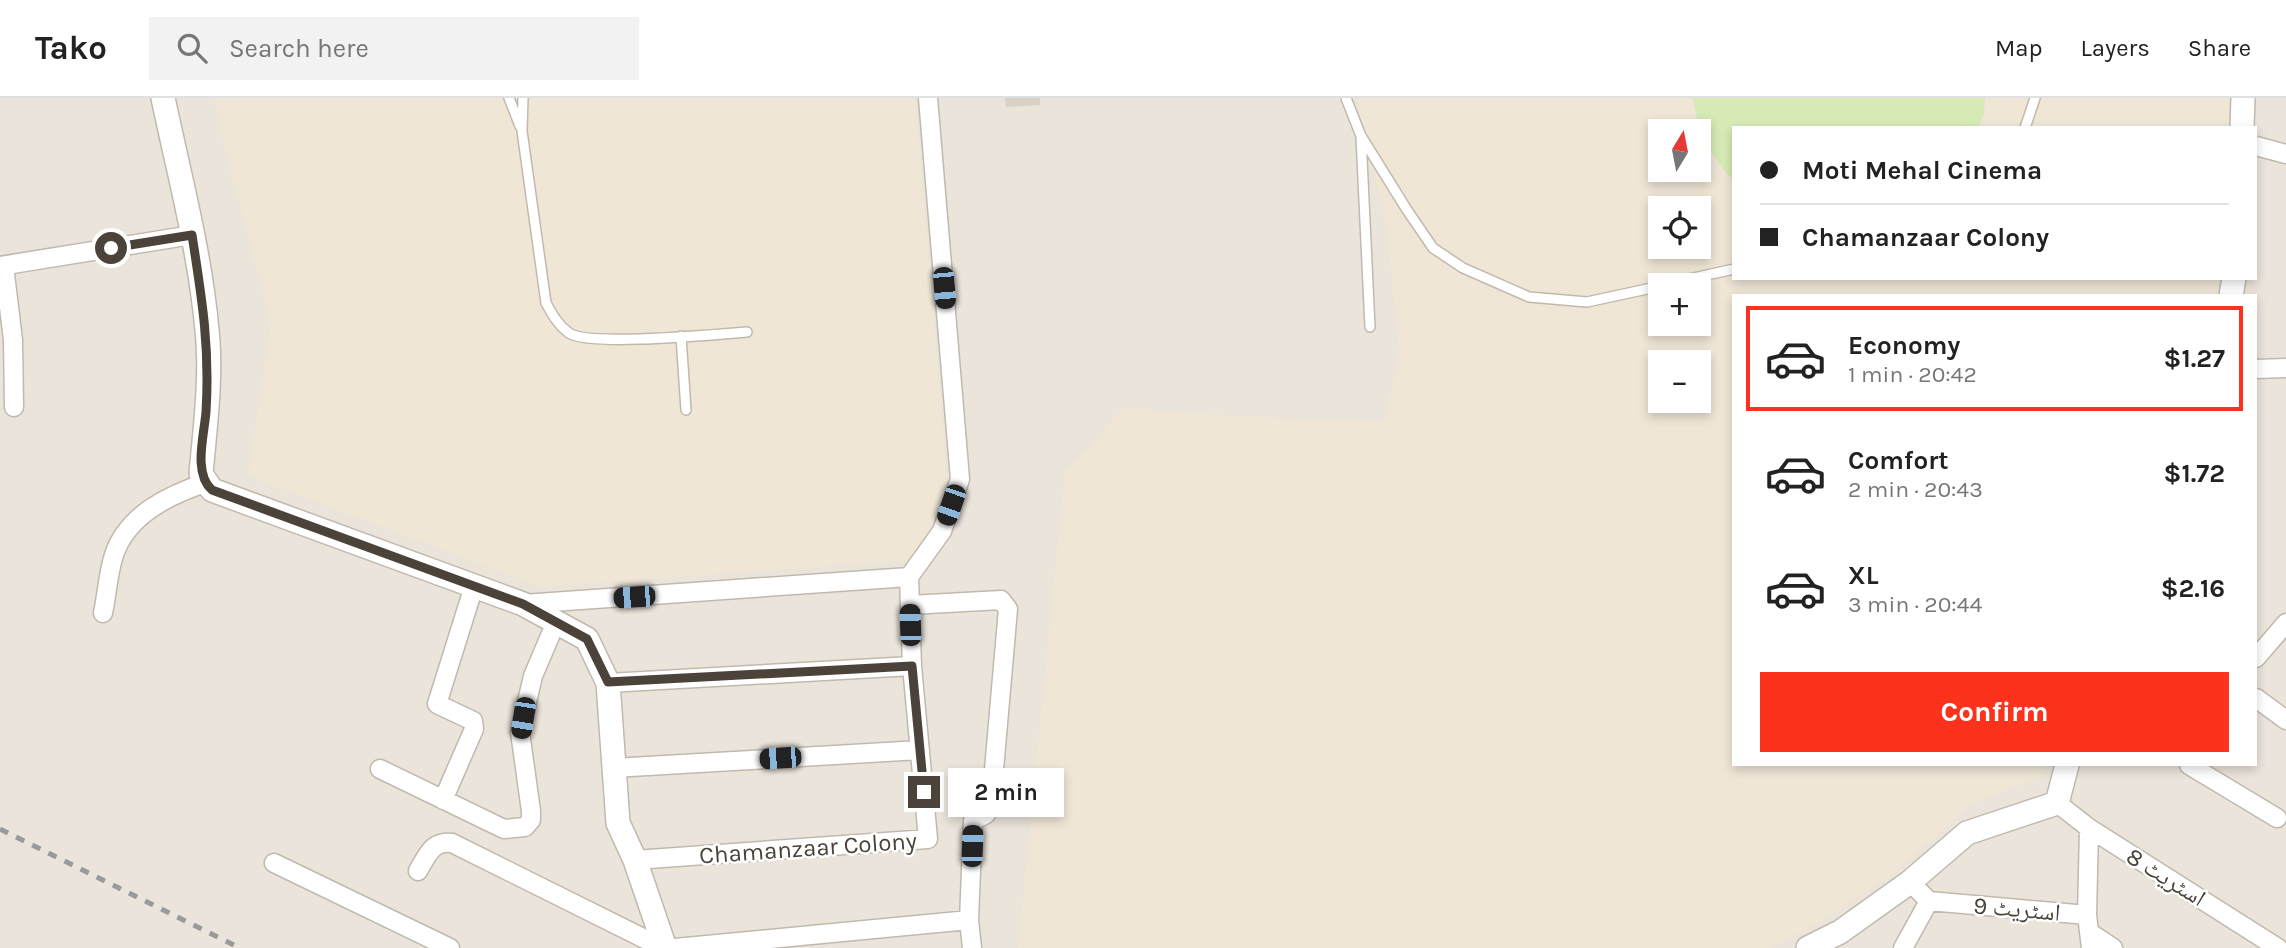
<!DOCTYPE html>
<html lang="en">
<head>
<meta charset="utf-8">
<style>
  :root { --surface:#fff; --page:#f2f2f2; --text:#222; --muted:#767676; --line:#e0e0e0; --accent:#fc321c }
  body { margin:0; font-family:Karla,"Noto Naskh Arabic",sans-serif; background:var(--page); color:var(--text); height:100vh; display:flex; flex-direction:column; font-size:26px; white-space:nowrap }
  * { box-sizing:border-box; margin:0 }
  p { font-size:23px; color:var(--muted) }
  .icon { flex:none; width:38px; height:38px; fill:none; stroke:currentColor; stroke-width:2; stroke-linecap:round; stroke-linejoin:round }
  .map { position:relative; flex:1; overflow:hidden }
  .side { position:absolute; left:1732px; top:196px; width:525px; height:472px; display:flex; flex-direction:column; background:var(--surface); border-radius:0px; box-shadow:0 4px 10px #0003 }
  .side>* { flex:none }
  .banner { position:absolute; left:1732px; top:28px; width:525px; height:154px; border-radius:0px; box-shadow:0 4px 10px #0003; display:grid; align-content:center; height:154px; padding:0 28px; background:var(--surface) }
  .needle { width:46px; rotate:10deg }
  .buttons { position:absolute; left:1648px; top:21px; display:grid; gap:14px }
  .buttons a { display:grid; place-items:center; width:63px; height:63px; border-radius:0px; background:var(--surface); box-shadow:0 4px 10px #0003; font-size:35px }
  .end { position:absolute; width:32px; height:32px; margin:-16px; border:9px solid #4b4339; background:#fff; box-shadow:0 0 0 4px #fff }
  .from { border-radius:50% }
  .bubble { position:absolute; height:49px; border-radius:0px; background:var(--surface); box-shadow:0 4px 10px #0003; font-size:23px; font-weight:700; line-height:49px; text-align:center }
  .car { position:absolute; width:21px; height:42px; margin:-21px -10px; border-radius:9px; box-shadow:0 0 5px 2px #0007; background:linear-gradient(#222 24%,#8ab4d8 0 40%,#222 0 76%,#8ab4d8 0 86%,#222 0) }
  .banner b { display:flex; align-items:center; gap:24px; height:66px; font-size:26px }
  .banner b+b { border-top:2px solid var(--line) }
  .banner i { width:18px; height:18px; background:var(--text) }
  ul { padding:12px 0 0; list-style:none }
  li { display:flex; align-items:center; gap:21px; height:105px; margin:0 14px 10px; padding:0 14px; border:4px solid transparent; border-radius:0px }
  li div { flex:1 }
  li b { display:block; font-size:26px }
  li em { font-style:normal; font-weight:700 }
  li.on { border-color:var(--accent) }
  li>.icon { width:63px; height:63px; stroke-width:1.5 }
  .action { display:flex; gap:14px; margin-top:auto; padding:14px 28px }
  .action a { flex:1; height:80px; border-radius:0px; background:var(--accent); color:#fff; font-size:28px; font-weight:700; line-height:80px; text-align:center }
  header { display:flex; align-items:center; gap:42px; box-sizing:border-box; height:98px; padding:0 35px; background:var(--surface); border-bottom:2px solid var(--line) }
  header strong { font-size:33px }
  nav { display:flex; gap:38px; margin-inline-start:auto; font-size:24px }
  .search { width:490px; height:63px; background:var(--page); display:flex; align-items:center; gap:18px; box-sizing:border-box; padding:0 24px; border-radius:0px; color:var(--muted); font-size:26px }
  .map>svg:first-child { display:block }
  .residential { fill:#eae4da; fill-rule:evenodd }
  .education { fill:#efe6d6; fill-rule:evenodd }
  .green { fill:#d5eab5 }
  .building { fill:#dbd0c4 }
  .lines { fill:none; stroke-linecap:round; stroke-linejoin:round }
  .service-casing { stroke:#c2b9ae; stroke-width:12 }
  .minor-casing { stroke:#c2b9ae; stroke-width:21 }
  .tertiary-casing { stroke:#c2b9ae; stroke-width:26 }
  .service { stroke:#fff; stroke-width:9 }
  .minor { stroke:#fff; stroke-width:18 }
  .tertiary { stroke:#fff; stroke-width:23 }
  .rail { stroke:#9a9a9a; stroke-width:5; stroke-dasharray:9 9; stroke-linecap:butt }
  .route { stroke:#4b4339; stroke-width:9 }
  .labels { text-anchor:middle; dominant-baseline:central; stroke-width:5; stroke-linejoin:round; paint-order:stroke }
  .street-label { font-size:24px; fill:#4b4339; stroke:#fff }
</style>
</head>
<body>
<header>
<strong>Tako</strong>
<div class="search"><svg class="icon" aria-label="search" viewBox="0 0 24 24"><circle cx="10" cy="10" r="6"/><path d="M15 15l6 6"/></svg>Search here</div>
<nav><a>Map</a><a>Layers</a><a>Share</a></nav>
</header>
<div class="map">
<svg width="2286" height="850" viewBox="0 0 2286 850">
  <rect width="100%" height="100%" fill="#f6f2ec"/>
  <path class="residential" d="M0,0h2286v850h-2286zM1734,30h522v150h-522zM1661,33h38v39h-38zM1661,110h38v39h-38zM1661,187h38v39h-38zM1734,198h522v469h-522zM1661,264h38v39h-38z"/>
  <path class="education" d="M215,0h700l33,393 -35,69 -373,27 -292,-111 23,-153 -46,-174z
    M1357,0h874v30h-497v150h486l-5,18h-481v469h310l-1,11 -73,29 -80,71 -69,45 -51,27h-752l47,-477 60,-64 70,7 190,8 14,-71 -12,-122zM1661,33h38v39h-38zM1661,110h38v39h-38zM1661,187h38v39h-38zM1661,264h38v39h-38z"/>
  <path class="green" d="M1693,0h292l-1,15 -6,15h-244v53c-23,-23 -36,-50 -41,-83z"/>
  <path class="building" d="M1005,0h35v7l-34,2z"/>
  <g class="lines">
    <g class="service-casing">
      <path id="service" d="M509,0l11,28
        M523,0l-1,33 24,172c6,11 12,22 23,30 20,14 148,1 178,-1
        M1346,0l15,38 46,74 26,38 30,20 66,29 58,5 74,-16
        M2025,30l10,-30
        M1361,39l9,190
        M1662,187l72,-16
        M681,238l5,74"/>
    </g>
    <g class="minor-casing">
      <path id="minor" d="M2256,48l30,8
        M0,168l192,-31
        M4,168l9,74 1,67
        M2256,271l30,-1
        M909,479l33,-46 18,-52 -32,-381
        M523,506l386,-27
        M910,507l91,-5 7,9 -17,195 -5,10 -13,7 -4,99 3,28
        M103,515c4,-19 5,-40 11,-58 13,-40 55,-60 91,-72
        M2256,560l30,-35
        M608,585l304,-17
        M2256,600l30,22
        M2189,667l88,53
        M613,670l307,-18
        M380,671l124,60 21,-2 6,-7v-9l-11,-79 13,-56 23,-54
        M443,702l31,-71 -1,-8 -36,-17 37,-118
        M2057,705l32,25 189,120
        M635,762l293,-21 -16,-173 -3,-89
        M274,765l176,85
        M418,773c9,-15 14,-31 34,-28l211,105
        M1910,784l19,19 158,14 2,-87
        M2087,817l4,33
        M2089,834l24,16
        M675,850l294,-28
        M1903,850l26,-47"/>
    </g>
    <g class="tertiary-casing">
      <path id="tertiary" d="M163,0c16,76 37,154 44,232 5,47 -2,97 -6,144l11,16 311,114 64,35 21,44 10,140 17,37 30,88
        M2242,30l1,-30
        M2231,198l3,-18
        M1808,850l32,-16 70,-50 57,-49 90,-30 10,-38"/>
    </g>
    <use href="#service" class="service"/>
    <use href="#minor" class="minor"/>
    <use href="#tertiary" class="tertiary"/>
    <path class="rail" d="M0,731l240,119"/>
  </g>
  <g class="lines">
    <path class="route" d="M111,150l81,-13c10,64 18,112 14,177 -2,24 -13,61 6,78l311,114 64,35 21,43 304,-16 12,126"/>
  </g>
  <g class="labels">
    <g class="street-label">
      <text transform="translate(808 750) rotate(-4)">Chamanzaar Colony</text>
      <text transform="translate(2166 779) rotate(32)">اسٹریٹ 8</text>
      <text transform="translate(2017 811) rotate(5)">اسٹریٹ 9</text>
    </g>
  </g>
</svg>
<div class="buttons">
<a><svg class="needle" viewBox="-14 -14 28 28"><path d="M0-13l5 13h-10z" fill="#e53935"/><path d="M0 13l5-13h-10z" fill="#767676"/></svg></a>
<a><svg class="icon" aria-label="locate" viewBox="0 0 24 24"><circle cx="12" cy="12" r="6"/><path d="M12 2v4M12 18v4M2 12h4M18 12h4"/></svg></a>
<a>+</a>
<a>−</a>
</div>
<i class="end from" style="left:111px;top:150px"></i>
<i class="end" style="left:924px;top:694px"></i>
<div class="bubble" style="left:948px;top:670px;width:116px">2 min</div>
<i class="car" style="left:944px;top:190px;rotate:175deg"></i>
<i class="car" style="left:951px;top:407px;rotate:199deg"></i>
<i class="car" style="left:634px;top:499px;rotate:266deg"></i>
<i class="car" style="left:910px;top:527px;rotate:358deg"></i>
<i class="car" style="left:523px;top:620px;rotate:189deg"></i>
<i class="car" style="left:780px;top:660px;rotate:266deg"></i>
<i class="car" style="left:972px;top:748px;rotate:2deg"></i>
<div class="banner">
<b><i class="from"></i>Moti Mehal Cinema</b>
<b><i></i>Chamanzaar Colony</b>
</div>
<section class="side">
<ul>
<li class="on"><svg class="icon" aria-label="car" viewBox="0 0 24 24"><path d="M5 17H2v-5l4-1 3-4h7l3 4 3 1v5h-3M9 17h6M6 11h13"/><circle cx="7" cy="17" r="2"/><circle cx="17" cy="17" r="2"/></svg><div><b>Economy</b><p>1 min · 20:42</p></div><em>$1.27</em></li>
<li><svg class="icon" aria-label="car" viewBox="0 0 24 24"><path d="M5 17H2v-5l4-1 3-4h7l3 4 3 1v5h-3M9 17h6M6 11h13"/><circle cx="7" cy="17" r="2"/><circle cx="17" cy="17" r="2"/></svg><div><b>Comfort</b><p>2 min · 20:43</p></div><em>$1.72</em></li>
<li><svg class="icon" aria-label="car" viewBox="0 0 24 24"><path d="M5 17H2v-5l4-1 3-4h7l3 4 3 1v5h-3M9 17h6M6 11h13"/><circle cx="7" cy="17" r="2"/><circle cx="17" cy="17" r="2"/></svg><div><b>XL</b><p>3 min · 20:44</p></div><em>$2.16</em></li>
</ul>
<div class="action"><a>Confirm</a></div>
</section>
</div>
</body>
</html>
